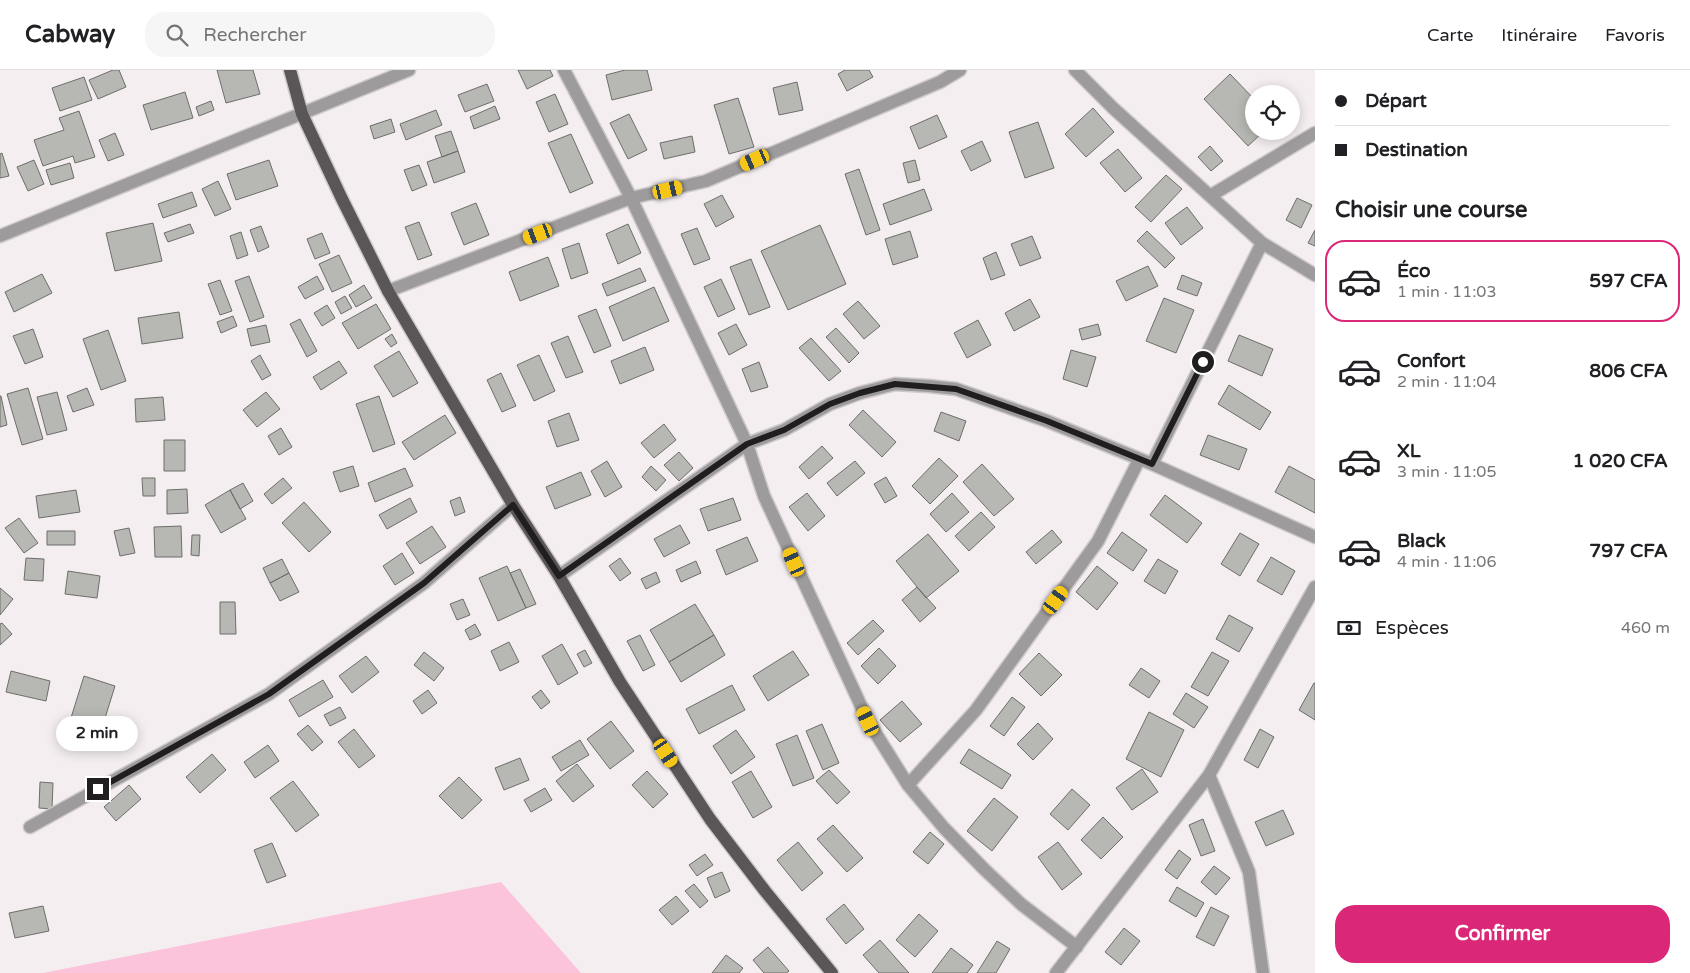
<!DOCTYPE html>
<html lang="fr">
<head>
<meta charset="utf-8">
<style>
  :root { --surface:#fff; --page:#f6f6f6; --text:#202124; --muted:#757577; --line:#e0e0e0; --accent:#db2777 }
  body { margin:0; font-family:"Varela Round",sans-serif; background:var(--page); color:var(--text); height:100vh; display:flex; flex-direction:column; font-size:19px; white-space:nowrap }
  * { box-sizing:border-box; margin:0 }
  p { font-size:16px; color:var(--muted) }
  .icon { flex:none; width:28px; height:28px; fill:none; stroke:currentColor; stroke-width:2; stroke-linecap:round; stroke-linejoin:round }
  .map { position:relative; flex:1; overflow:hidden }
  .side { display:flex; flex-direction:column; background:var(--surface); width:375px }
  .side>* { flex:none }
  .guide { display:grid; align-content:center; height:110px; padding:0 20px; background:var(--surface) }
  .controls { position:absolute; left:1245px; top:15px; display:grid; gap:10px }
  .controls a { display:grid; place-items:center; width:55px; height:55px; border-radius:50%; background:var(--surface); box-shadow:0 2px 12px #0003; font-size:25px }
  .end { position:absolute; width:22px; height:22px; margin:-11px; border:6px solid #211e1f; background:#fff; box-shadow:0 0 0 2px #fff }
  .from { border-radius:50% }
  .bubble { position:absolute; height:35px; border-radius:18px; background:var(--surface); box-shadow:0 2px 12px #0003; font-size:16px; font-weight:700; line-height:35px; text-align:center }
  .car { position:absolute; width:15px; height:30px; margin:-15px -8px; border-radius:6px; box-shadow:0 0 4px 1px #0007; background:linear-gradient(#f5c518 24%,#345 0 40%,#f5c518 0 76%,#345 0 86%,#f5c518 0) }
  .guide b { display:flex; align-items:center; gap:18px; height:48px; font-size:19px }
  .guide b+b { border-top:1px solid var(--line) }
  .guide i { width:12px; height:12px; background:var(--text) }
  ul { padding:0; list-style:none }
  li { display:flex; align-items:center; gap:15px; height:82px; margin:0 10px 8px; padding:0 10px; border:2px solid transparent; border-radius:20px }
  li div { flex:1 }
  li b { display:block; font-size:19px }
  li em { font-style:normal; font-weight:700 }
  li.selected { border-color:var(--accent) }
  li>.icon { width:45px; height:45px; stroke-width:1.5 }
  h2 { padding:0 20px; font-size:22px; line-height:60px }
  .pay { display:flex; align-items:center; gap:12px; height:55px; padding:0 20px; font-size:19px }
  .pay p { margin-inline-start:auto }
  .button { display:flex; gap:10px; margin-top:auto; padding:10px 20px }
  .button a { flex:1; height:58px; border-radius:20px; background:var(--accent); color:#fff; font-size:20px; font-weight:700; line-height:58px; text-align:center }
  header { display:flex; align-items:center; gap:30px; box-sizing:border-box; height:70px; padding:0 25px; background:var(--surface); border-bottom:1px solid var(--line) }
  header strong { font-size:24px }
  nav { display:flex; gap:28px; margin-inline-start:auto; font-size:18px }
  .search { width:350px; height:45px; background:var(--page); display:flex; align-items:center; gap:12px; box-sizing:border-box; padding:0 18px; border-radius:20px; color:var(--muted); font-size:19px }
  main { display:flex; flex:1; min-height:0 }
  .map>svg:first-child { display:block }
  .green { fill:#fbc4db }
  .building { fill:#b7b8b3; stroke:#6d6e69 }
  .lines { fill:none; stroke-linecap:round; stroke-linejoin:round }
  .minor-casing { stroke:#cec9ca; stroke-width:15 }
  .major-casing { stroke:#cec9ca; stroke-width:15 }
  .minor { stroke:#9d9b9c; stroke-width:12 }
  .major { stroke:#5a5657; stroke-width:12 }
  .route { stroke:#211e1f; stroke-width:6 }
</style>
</head>
<body>
<header>
<strong>Cabway</strong>
<div class="search"><svg class="icon" aria-label="search" viewBox="0 0 24 24"><circle cx="10" cy="10" r="6"/><path d="M15 15l6 6"/></svg>Rechercher</div>
<nav><a>Carte</a><a>Itinéraire</a><a>Favoris</a></nav>
</header>
<main>
<div class="map">
<svg width="1315" height="903" viewBox="0 0 1315 903">
  <rect width="100%" height="100%" fill="#f4eef0"/>
  <path class="green" d="M501,812l80,91h-538z"/>
  <path class="building" d="M113,0h6l7,17 -28,12 -9,-19z
    M217,0h36l7,24 -34,9z
    M518,0h32l3,6 -26,13z
    M625,0h22l5,20 -40,10 -6,-25z
    M845,0h24l4,7 -26,14 -9,-17z
    M1230,4l24,25v32h10l-16,15 -44,-47z
    M84,7l8,23 -32,11 -8,-23z
    M797,12l6,28 -24,5 -6,-27z
    M487,14l7,17 -29,11 -7,-17z
    M185,22l8,26 -42,12 -8,-25z
    M555,24l13,30 -19,8 -13,-30z
    M738,28l16,49 -25,7 -15,-49z
    M211,31l3,9 -15,6 -3,-9z
    M495,36l5,13 -26,10 -4,-12z
    M1093,38l21,24 -28,25 -21,-23z
    M436,40l6,15 -36,15 -6,-16z
    M79,41l16,46 -20,6 -2,-7 -30,10 -9,-26 30,-10 -5,-12z
    M629,44l18,36 -19,9 -18,-36z
    M937,45l10,22 -28,12 -9,-22z
    M391,49l4,13 -21,7 -4,-13z
    M1038,52l16,46 -29,10 -16,-46z
    M451,61l7,20 -16,6 -7,-21z
    M115,63l9,22 -16,6 -9,-21z
    M571,64l22,49 -23,10 -22,-50z
    M692,66l3,16 -31,7 -4,-16z
    M982,71l9,20 -20,10 -10,-20z
    M1210,76l13,15 -12,10 -13,-14z
    M1118,79l24,29 -17,14 -25,-29z
    M458,81l7,21 -31,11 -7,-21z
    M2,83l7,23 -9,2v-24z
    M34,90l10,24 -16,7 -11,-24z
    M269,90l9,26 -42,14 -9,-26z
    M915,90l5,20 -12,3 -5,-20z
    M70,93l4,15 -23,7 -5,-15z
    M419,95l8,20 -15,6 -8,-21z
    M859,99l21,61 -14,5 -21,-61z
    M1166,105l16,14 -31,33 -16,-15z
    M218,111l13,28 -16,7 -13,-27z
    M924,119l8,21 -42,15 -7,-21z
    M192,122l5,14 -34,12 -5,-14z
    M722,125l12,22 -18,10 -12,-23z
    M1297,128l15,7 -11,23 -15,-8z
    M476,133l13,32 -25,10 -13,-32z
    M1187,137l16,21 -22,17 -16,-22z
    M419,152l13,33 -14,5 -13,-33z
    M153,153l9,38 -47,10 -9,-38z
    M190,154l4,9 -26,9 -4,-9z
    M628,154l13,29 -23,11 -12,-30z
    M820,155l26,59 -58,26 -27,-59z
    M261,156l8,21 -11,5 -8,-22z
    M697,158l13,31 -16,6 -13,-31z
    M1315,160v16l-7,-3z
    M910,161l8,26 -25,8 -8,-26z
    M1147,161l28,27 -10,10 -28,-27z
    M241,162l7,23 -11,4 -7,-23z
    M322,163l8,20 -15,6 -8,-20z
    M1032,166l9,22 -21,8 -9,-22z
    M579,173l9,30 -17,6 -9,-30z
    M996,182l9,23 -14,5 -8,-22z
    M339,185l13,28 -20,9 -13,-28z
    M548,187l11,29 -39,15 -11,-29z
    M751,189l19,48 -21,8 -19,-48z
    M1148,196l10,20 -32,15 -10,-20z
    M640,198l6,13 -39,15 -5,-12z
    M42,204l10,19 -38,19 -9,-20z
    M1182,205l20,8 -5,13 -20,-7z
    M249,206l15,41 -14,5 -15,-41z
    M317,206l7,13 -19,10 -7,-12z
    M721,209l14,30 -17,8 -14,-30z
    M220,210l12,31 -12,4 -12,-31z
    M364,215l8,13 -16,9 -7,-12z
    M654,217l15,34 -46,20 -14,-34z
    M345,226l7,12 -11,6 -6,-12z
    M1164,228l30,12 -18,43 -30,-12z
    M1030,229l10,18 -26,14 -9,-18z
    M858,231l22,25 -16,13 -21,-25z
    M376,234l15,25 -33,20 -16,-26z
    M327,235l8,13 -13,8 -8,-13z
    M596,239l15,37 -17,7 -16,-37z
    M179,242l4,26 -41,6 -4,-26z
    M233,246l4,10 -16,7 -4,-11z
    M300,249l17,32 -10,6 -17,-33z
    M978,250l13,25 -24,13 -13,-25z
    M736,254l11,21 -18,10 -11,-22z
    M1098,254l3,11 -19,5 -3,-11z
    M266,255l4,17 -19,4 -4,-17z
    M836,258l23,25 -10,10 -23,-26z
    M33,259l10,28 -18,7 -12,-28z
    M108,260l18,51 -25,9 -18,-51z
    M392,264l5,9 -6,4 -6,-8z
    M1239,265l34,14 -11,27 -34,-15z
    M568,266l15,36 -17,6 -15,-35z
    M811,268l30,33 -12,10 -30,-33z
    M645,277l9,23 -34,14 -9,-23z
    M1071,280l25,7 -9,30 -24,-8z
    M399,281l19,32 -25,14 -19,-31z
    M260,285l11,20 -9,5 -11,-19z
    M539,285l16,36 -21,10 -17,-36z
    M339,291l8,12 -26,17 -8,-13z
    M759,292l9,25 -17,5 -9,-23z
    M501,303l15,33 -14,6 -15,-32z
    M1229,315l42,27 -11,18 -42,-26z
    M28,318l15,51 -21,6 -15,-51z
    M87,318l7,17 -21,7 -6,-16z
    M57,322l10,38 -20,5 -10,-38z
    M266,322l14,17 -23,18 -14,-17z
    M0,326h1l6,29 -7,2z
    M379,326l16,48 -22,8 -17,-48z
    M163,327l2,23 -29,2 -1,-23z
    M863,340l33,32 -14,15 -33,-32z
    M941,342l25,9 -7,20 -25,-10z
    M569,343l10,27 -22,7 -9,-26z
    M445,345l11,18 -42,27 -12,-18z
    M664,354l12,16 -22,18 -13,-15z
    M281,358l11,19 -13,8 -11,-19z
    M1208,365l39,14 -8,21 -39,-15z
    M164,370h21v31h-21z
    M822,376l11,12 -24,21 -10,-12z
    M679,382l14,16 -14,13 -15,-16z
    M939,388l19,18 -28,28 -18,-18z
    M607,391l15,26 -17,10 -14,-26z
    M855,391l10,12 -28,23 -10,-13z
    M982,394l32,35 -20,17 -31,-34z
    M353,396l6,20 -19,6 -7,-20z
    M651,396l15,14 -10,11 -14,-14z
    M1289,396l26,14v33l-40,-21z
    M405,398l8,18 -38,16 -7,-19z
    M581,402l10,23 -36,14 -9,-22z
    M886,407l11,19 -12,7 -11,-19z
    M142,408h13v18h-12z
    M283,408l9,10 -20,16 -8,-10z
    M243,413l10,18 -13,8 -10,-19z
    M187,419l1,24 -21,1v-24z
    M76,420l4,22 -41,6 -3,-22z
    M230,420l16,29 -25,14 -16,-28z
    M807,423l18,23 -17,15 -19,-24z
    M952,423l17,19 -23,20 -16,-18z
    M1165,425l37,28 -15,20 -37,-28z
    M460,427l5,15 -10,4 -5,-15z
    M410,428l7,14 -30,17 -8,-14z
    M733,428l8,22 -33,11 -8,-22z
    M304,432l27,30 -22,20 -27,-29z
    M981,442l14,15 -26,24 -14,-15z
    M19,448l19,25 -14,10 -19,-25z
    M680,455l10,18 -26,14 -10,-18z
    M181,456l1,31h-27l-1,-30z
    M432,456l14,21 -26,17 -14,-21z
    M129,458l6,25 -15,3 -6,-25z
    M1052,460l10,12 -26,22 -10,-12z
    M47,461h28v14h-28z
    M1122,462l25,18 -14,21 -26,-18z
    M1240,463l19,11 -19,32 -19,-12z
    M928,464l31,37 -33,27 -30,-37z
    M192,465h8l-1,21 -8,-1z
    M747,467l11,24 -32,14 -10,-25z
    M402,483l12,20 -19,12 -12,-19z
    M1271,487l24,14 -13,24 -25,-14z
    M26,488l18,1 -1,22 -19,-1z
    M620,488l11,15 -11,8 -11,-15z
    M282,489l7,14 -19,10 -7,-15z
    M1158,489l20,12 -13,23 -21,-13z
    M696,491l5,12 -20,9 -5,-12z
    M507,496l19,42 -28,13 -19,-43z
    M1097,496l21,17 -21,27 -21,-18z
    M520,499l16,35 -10,4 -16,-35z
    M68,501l32,5 -3,22 -32,-4z
    M656,502l4,10 -14,7 -5,-10z
    M289,503l10,19 -19,9 -10,-18z
    M917,517l19,21 -16,14 -18,-22z
    M0,518l13,11 -13,16z
    M463,529l7,16 -13,5 -7,-16z
    M220,532h15l1,32h-16z
    M695,534l19,31 -45,27 -19,-32z
    M1229,545l24,13 -14,24 -23,-13z
    M873,550l11,11 -26,24 -11,-12z
    M2,553l10,11 -12,11v-21z
    M475,554l6,11 -11,5 -5,-10z
    M640,565l15,30 -12,6 -16,-30z
    M714,565l11,20 -44,27 -12,-20z
    M509,572l10,20 -19,9 -9,-20z
    M562,574l16,29 -20,12 -16,-29z
    M879,578l17,18 -18,18 -17,-18z
    M585,580l7,13 -8,4 -7,-13z
    M793,581l16,24 -41,26 -15,-25z
    M424,582l20,16 -10,13 -20,-16z
    M1212,582l17,9 -21,35 -17,-9z
    M1039,583l23,22 -21,21 -22,-22z
    M366,586l13,16 -27,21 -13,-17z
    M1141,598l19,13 -11,17 -20,-13z
    M11,601l39,10 -4,20 -40,-9z
    M84,606l31,10 -14,45 -31,-10z
    M323,610l10,17 -34,20 -10,-17z
    M1314,613h1v37l-16,-10z
    M732,615l13,25 -46,24 -13,-25z
    M428,620l9,13 -15,11 -9,-13z
    M541,620l9,12 -9,7 -9,-12z
    M1186,623l22,14 -14,21 -21,-14z
    M1012,627l13,10 -21,29 -14,-10z
    M902,631l20,23 -22,18 -20,-22z
    M340,637l6,11 -16,8 -6,-11z
    M1149,642l35,18 -23,47 -35,-18z
    M611,651l23,30 -24,18 -23,-30z
    M1038,653l15,16 -20,21 -16,-16z
    M822,654l17,39 -16,7 -17,-39z
    M308,655l15,17 -11,9 -15,-17z
    M354,659l21,27 -16,12 -21,-26z
    M1260,659l14,8 -16,31 -14,-8z
    M736,660l19,27 -24,17 -18,-28z
    M797,665l17,43 -21,8 -17,-42z
    M580,670l9,15 -28,16 -9,-14z
    M268,675l11,16 -24,17 -11,-16z
    M969,679l42,26 -9,14 -42,-26z
    M212,684l14,16 -26,23 -14,-16z
    M520,688l9,22 -25,10 -9,-22z
    M577,694l17,22 -21,16 -17,-21z
    M1142,699l16,23 -26,18 -16,-22z
    M829,700l21,22 -13,12 -21,-23z
    M647,701l21,23 -15,14 -21,-23z
    M751,701l21,36 -19,11 -21,-36z
    M459,707l23,23 -20,19 -23,-23z
    M293,711l26,34 -23,17 -26,-34z
    M40,712l13,1 -1,26 -13,-1z
    M129,715l12,14 -25,22 -12,-14z
    M545,718l7,12 -21,12 -7,-12z
    M1072,719l18,16 -22,25 -18,-16z
    M994,728l24,19 -26,34 -25,-20z
    M1283,740l11,24 -28,12 -11,-24z
    M1103,747l20,20 -22,22 -20,-19z
    M1203,749l12,32 -14,5 -12,-31z
    M833,755l30,33 -16,14 -30,-33z
    M930,762l14,12 -16,20 -15,-12z
    M798,772l25,31 -21,18 -25,-31z
    M1058,772l24,32 -20,16 -24,-33z
    M272,773l14,33 -19,7 -13,-33z
    M1179,780l12,9 -14,20 -12,-9z
    M705,784l8,11 -16,11 -8,-11z
    M1214,796l16,12 -14,17 -15,-13z
    M722,802l8,19 -15,7 -8,-20z
    M694,814l14,17 -8,7 -15,-17z
    M1177,817l27,16 -8,14 -27,-16z
    M676,826l13,15 -17,14 -13,-15z
    M844,834l20,25 -18,15 -20,-25z
    M43,836l6,25 -34,7 -6,-25z
    M1211,837l18,9 -15,30 -18,-9z
    M919,844l19,17 -23,26 -19,-17z
    M1124,858l16,13 -19,24 -16,-13z
    M880,870l29,33h-30l-16,-18z
    M997,871l13,8 -14,24h-19z
    M768,877l21,24 -3,2h-22l-11,-13z
    M951,878l22,17 -6,8h-35z
    M726,885l17,13 -4,5h-27z"/>
  <g class="lines">
    <g class="minor-casing">
      <path id="minor" d="M1075,0l38,38 149,135 53,32
        M1210,126l105,-63
        M0,166l409,-166
        M388,221l243,-93 75,-17 234,-99 20,-12
        M1152,394l163,73
        M559,506l188,-132 -116,-246 -67,-128
        M1209,705l40,97 14,101
        M908,715l68,-75 122,-169 41,-81
        M30,757l239,-133 155,-111 89,-78
        M1077,877l-56,-43 -37,-35 -40,-41 -36,-43 -40,-64 -104,-225 -17,-52 37,-14 46,-26 30,-11 35,-9 34,2 27,3 91,32 105,43 110,-221
        M1056,903l153,-198 106,-188"/>
    </g>
    <g class="major-casing">
      <path id="major" d="M290,0l12,44 40,85 46,92 125,214 46,71 61,106 90,137 55,72 67,82"/>
    </g>
    <use href="#minor" class="minor"/>
    <use href="#major" class="major"/>
  </g>
  <g class="lines">
    <path class="route" d="M98,719l171,-95 155,-111 89,-78 46,71 188,-132 37,-14 46,-26 30,-11 35,-9 61,5 91,32 105,43 51,-102"/>
  </g>
</svg>
<div class="controls">
<a><svg class="icon" aria-label="locate" viewBox="0 0 24 24"><circle cx="12" cy="12" r="6"/><path d="M12 2v4M12 18v4M2 12h4M18 12h4"/></svg></a>
</div>
<i class="end from" style="left:1203px;top:292px"></i>
<i class="end" style="left:98px;top:719px"></i>
<div class="bubble" style="left:56px;top:646px;width:82px">2 min</div>
<i class="car" style="left:755px;top:90px;rotate:247deg"></i>
<i class="car" style="left:668px;top:120px;rotate:77deg"></i>
<i class="car" style="left:538px;top:164px;rotate:249deg"></i>
<i class="car" style="left:794px;top:492px;rotate:336deg"></i>
<i class="car" style="left:1056px;top:530px;rotate:36deg"></i>
<i class="car" style="left:868px;top:651px;rotate:335deg"></i>
<i class="car" style="left:666px;top:683px;rotate:147deg"></i>
</div>
<section class="side">
<div class="guide">
<b><i class="from"></i>Départ</b>
<b><i></i>Destination</b>
</div>
<h2>Choisir une course</h2>
<ul>
<li class="selected"><svg class="icon" aria-label="car" viewBox="0 0 24 24"><path d="M5 17H2v-5l4-1 3-4h7l3 4 3 1v5h-3M9 17h6M6 11h13"/><circle cx="7" cy="17" r="2"/><circle cx="17" cy="17" r="2"/></svg><div><b>Éco</b><p>1 min · 11:03</p></div><em>597 CFA</em></li>
<li><svg class="icon" aria-label="car" viewBox="0 0 24 24"><path d="M5 17H2v-5l4-1 3-4h7l3 4 3 1v5h-3M9 17h6M6 11h13"/><circle cx="7" cy="17" r="2"/><circle cx="17" cy="17" r="2"/></svg><div><b>Confort</b><p>2 min · 11:04</p></div><em>806 CFA</em></li>
<li><svg class="icon" aria-label="car" viewBox="0 0 24 24"><path d="M5 17H2v-5l4-1 3-4h7l3 4 3 1v5h-3M9 17h6M6 11h13"/><circle cx="7" cy="17" r="2"/><circle cx="17" cy="17" r="2"/></svg><div><b>XL</b><p>3 min · 11:05</p></div><em>1 020 CFA</em></li>
<li><svg class="icon" aria-label="car" viewBox="0 0 24 24"><path d="M5 17H2v-5l4-1 3-4h7l3 4 3 1v5h-3M9 17h6M6 11h13"/><circle cx="7" cy="17" r="2"/><circle cx="17" cy="17" r="2"/></svg><div><b>Black</b><p>4 min · 11:06</p></div><em>797 CFA</em></li>
</ul>
<div class="pay"><svg class="icon" aria-label="cash" viewBox="0 0 24 24"><path d="M3 7h18v10H3z"/><circle cx="12" cy="12" r="2"/></svg>Espèces<p>460 m</p></div>
<div class="button"><a>Confirmer</a></div>
</section>
</main>
</body>
</html>
